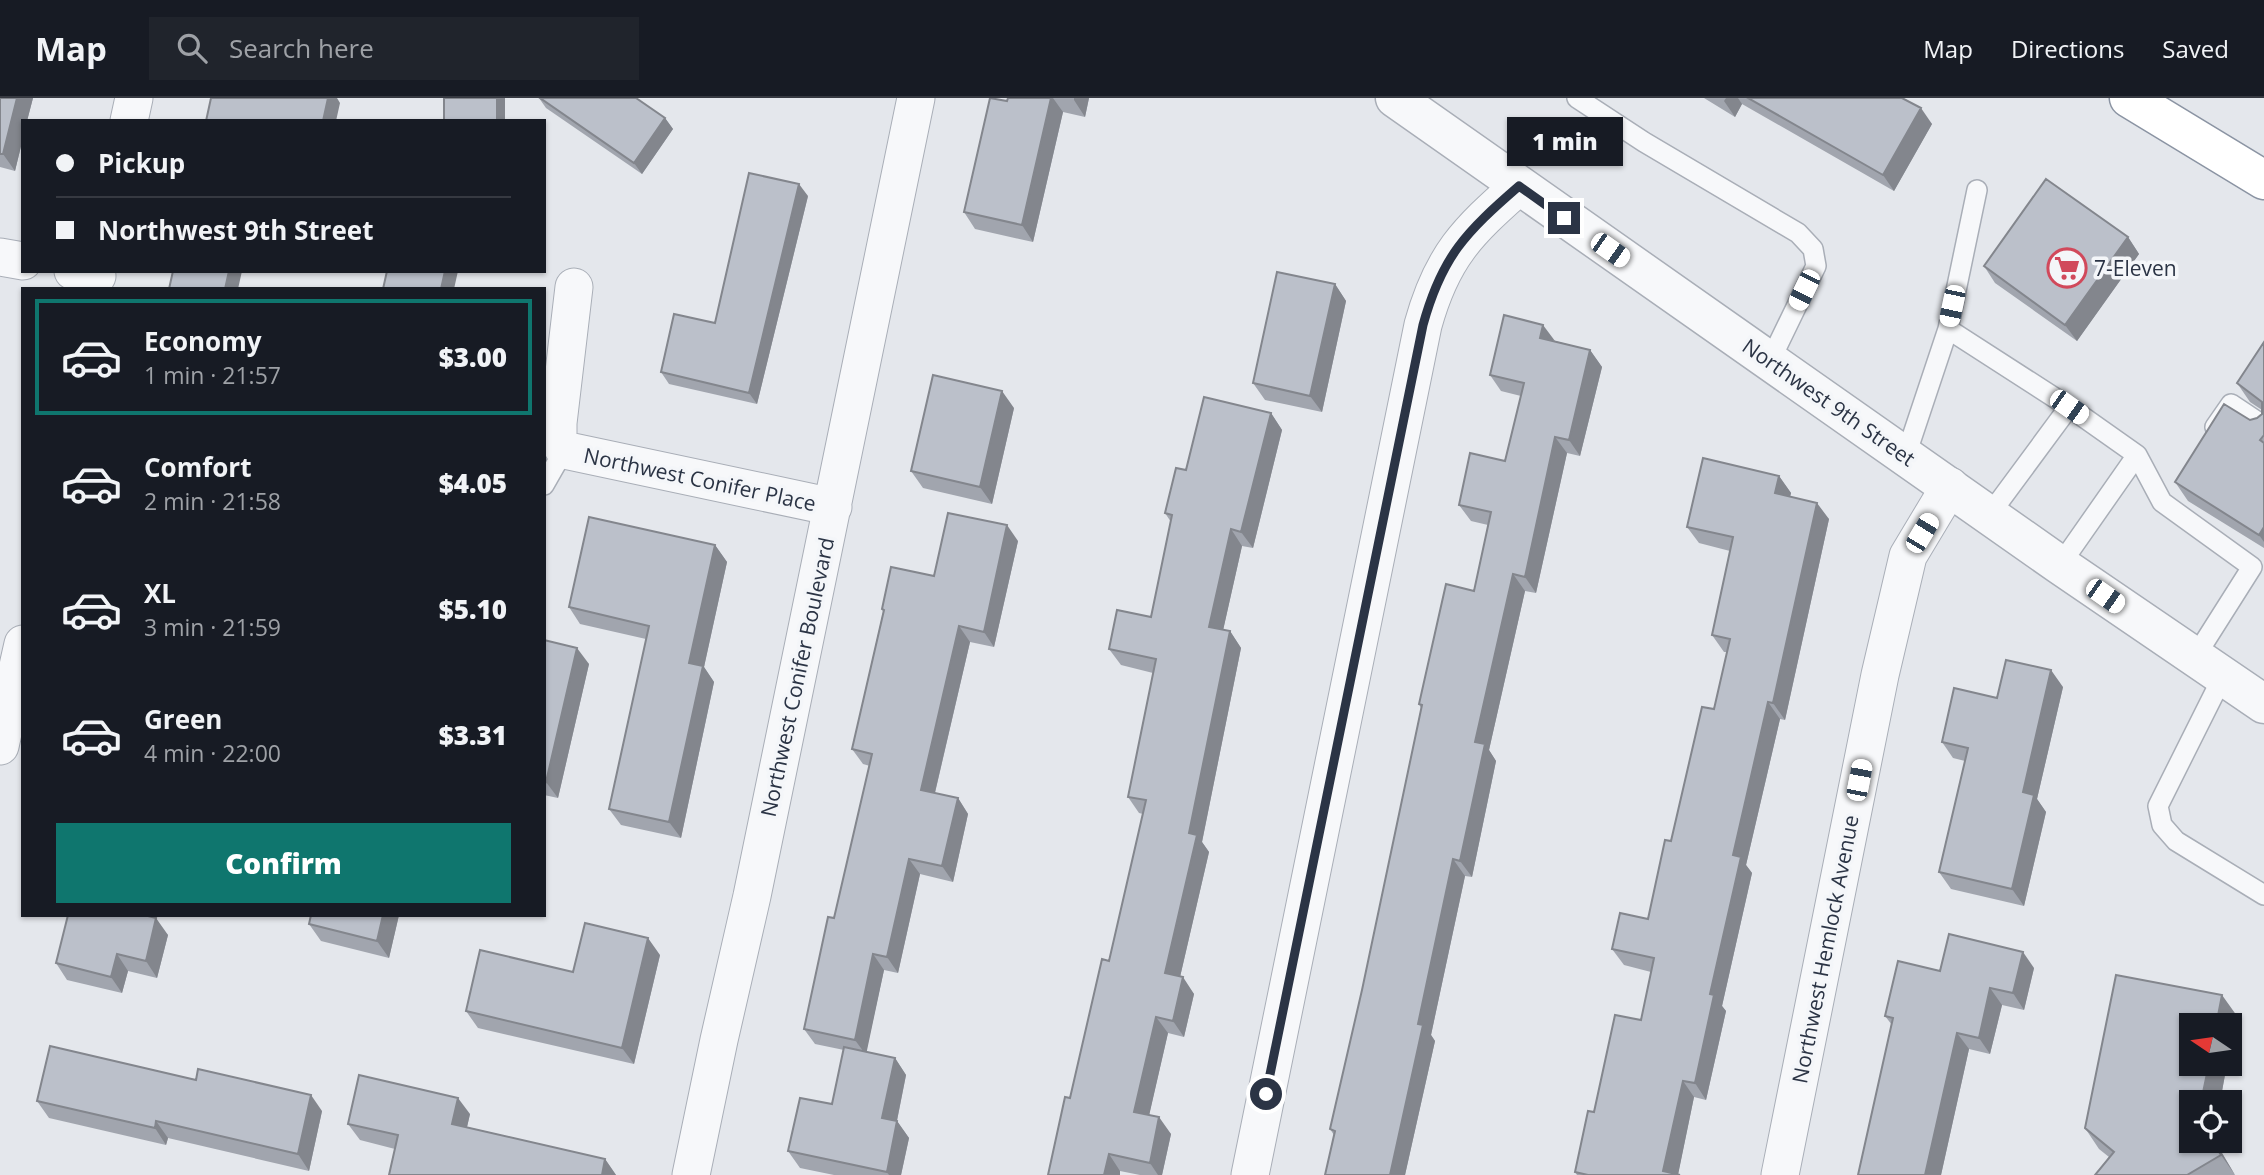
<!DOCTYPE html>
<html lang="en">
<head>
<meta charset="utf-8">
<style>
  :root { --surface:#171b24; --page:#20242c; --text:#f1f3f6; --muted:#9ea1a6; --line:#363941; --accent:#0f766e }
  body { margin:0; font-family:"Open Sans",sans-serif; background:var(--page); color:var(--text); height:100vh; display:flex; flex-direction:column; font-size:26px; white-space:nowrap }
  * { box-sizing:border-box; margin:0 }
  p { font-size:23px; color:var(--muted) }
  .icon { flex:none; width:38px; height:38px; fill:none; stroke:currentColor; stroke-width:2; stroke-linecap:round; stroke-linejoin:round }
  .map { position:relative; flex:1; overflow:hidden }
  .side { position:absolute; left:21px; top:189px; width:525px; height:630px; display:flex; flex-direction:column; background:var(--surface); border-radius:0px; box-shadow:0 2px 5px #0004 }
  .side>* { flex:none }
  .guide { position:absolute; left:21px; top:21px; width:525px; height:154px; border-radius:0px; box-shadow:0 2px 5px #0004; display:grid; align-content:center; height:154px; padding:0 35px; background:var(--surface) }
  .needle { width:46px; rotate:283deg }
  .tools { position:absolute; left:2179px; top:915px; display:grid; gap:14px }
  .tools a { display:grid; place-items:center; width:63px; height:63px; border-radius:0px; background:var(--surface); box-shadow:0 2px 5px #0004; font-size:35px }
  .end { position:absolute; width:32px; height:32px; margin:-16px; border:9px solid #2b3445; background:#fff; box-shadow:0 0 0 4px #fff }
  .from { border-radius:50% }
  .bubble { position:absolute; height:49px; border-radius:0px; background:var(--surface); box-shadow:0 2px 5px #0004; font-size:23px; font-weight:800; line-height:49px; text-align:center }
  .car { position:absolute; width:21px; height:42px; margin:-21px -10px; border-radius:9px; box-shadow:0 0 5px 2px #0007; background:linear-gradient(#fff 24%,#345 0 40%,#fff 0 76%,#345 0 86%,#fff 0) }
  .guide b { display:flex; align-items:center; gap:24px; height:66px; font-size:26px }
  .guide b+b { border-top:2px solid var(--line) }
  .guide i { width:18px; height:18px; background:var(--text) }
  ul { padding:12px 0 0; list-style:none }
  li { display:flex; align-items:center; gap:21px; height:116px; margin:0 14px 10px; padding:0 21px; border:4px solid transparent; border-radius:0px }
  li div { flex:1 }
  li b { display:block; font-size:26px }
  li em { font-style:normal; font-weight:800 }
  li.on { border-color:var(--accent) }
  li>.icon { width:63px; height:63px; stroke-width:1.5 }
  .button { display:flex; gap:14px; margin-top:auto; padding:14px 35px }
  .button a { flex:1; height:80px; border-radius:0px; background:var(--accent); color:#fff; font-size:28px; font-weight:800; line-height:80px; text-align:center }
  header { display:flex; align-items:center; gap:42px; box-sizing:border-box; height:98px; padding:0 35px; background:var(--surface); border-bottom:2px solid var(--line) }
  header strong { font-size:33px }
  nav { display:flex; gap:38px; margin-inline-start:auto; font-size:24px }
  .search { width:490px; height:63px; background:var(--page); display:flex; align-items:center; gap:18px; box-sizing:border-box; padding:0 24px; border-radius:0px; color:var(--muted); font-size:26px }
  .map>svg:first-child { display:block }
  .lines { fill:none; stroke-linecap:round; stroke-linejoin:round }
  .service-casing { stroke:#a9aeb7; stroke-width:22 }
  .minor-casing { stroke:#a9aeb7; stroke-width:39 }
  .tertiary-casing { stroke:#a9aeb7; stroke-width:41 }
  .trunk-casing { stroke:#8b94a3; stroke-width:41 }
  .service { stroke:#f7f8fa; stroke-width:19 }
  .minor { stroke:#f7f8fa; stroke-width:37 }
  .tertiary { stroke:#f7f8fa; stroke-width:38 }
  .trunk { stroke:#fff; stroke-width:38 }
  .wall { fill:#a1a5ae }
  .shaded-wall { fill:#83868d }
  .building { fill:#bbc0ca; stroke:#83868d; stroke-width:2 }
  .route { stroke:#2b3445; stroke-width:9 }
  .labels { text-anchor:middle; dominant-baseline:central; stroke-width:7; stroke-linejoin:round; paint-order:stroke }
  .poi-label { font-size:21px; fill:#2b3445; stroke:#f4f6f9; text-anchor:start }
  .street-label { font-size:21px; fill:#2b3445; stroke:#f4f6f9 }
</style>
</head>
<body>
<header>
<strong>Map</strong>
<div class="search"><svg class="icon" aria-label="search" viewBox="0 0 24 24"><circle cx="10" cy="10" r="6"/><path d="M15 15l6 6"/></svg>Search here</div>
<nav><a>Map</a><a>Directions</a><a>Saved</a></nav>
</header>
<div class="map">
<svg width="2264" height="1077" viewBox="0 0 2264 1077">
  <rect width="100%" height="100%" fill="#e4e7ec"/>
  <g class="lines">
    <g class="service-casing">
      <path id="service" d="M1577,0l67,44 154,91 15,16 3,17 -46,95
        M1948,231l121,78 68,48 25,47 90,65 -57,90
        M2215,329l16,-23 33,22
        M1906,357l42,-126 29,-139
        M544,387l20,-35
        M1990,416l79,-107
        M2060,467l77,-110
        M2223,578l-65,130 4,19 14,16 88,54"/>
    </g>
    <g class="minor-casing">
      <path id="minor" d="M129,23l5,-23
        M0,159l23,4
        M73,173l24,5
        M574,189l-16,136v17l6,10 269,57
        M0,648l23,-102
        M691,1077l28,-135 33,-144 164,-798
        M1250,1077l173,-850c19,-69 44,-93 96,-139
        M1780,1077l100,-500 28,-119 42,-70"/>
    </g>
    <g class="tertiary-casing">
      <path id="tertiary" d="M1395,0l665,467 204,139"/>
    </g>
    <g class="trunk-casing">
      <path id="trunk" d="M2129,0l135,82"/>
    </g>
    <use href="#service" class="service"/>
    <use href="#minor" class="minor"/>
    <use href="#tertiary" class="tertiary"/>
    <use href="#trunk" class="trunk"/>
  </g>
  <path class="wall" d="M0,0h33l-6,23h-4v17l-8,33 -15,-4z
    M539,0h97l29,20 8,11 -31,45 -96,-66z
    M1008,0h81l-4,19 -22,-5 -30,130 -58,-13 -11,-17z
    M1704,0h198l30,26 -38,67 -152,-87 -7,13z
    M808,98l-51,208 -88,-20 -8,-12 54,-49z
    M2128,139l11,17 -62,87 -82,-58 -11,-17z
    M1335,186l11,17 -24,111 -57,-12 -12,-17z
    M1555,243l35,9 12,17 -22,89 -13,-3 -31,140 -11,-2 -36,159 7,11 -24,116 -7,-1 -34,159 4,6 -30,134h-80l9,-40 -4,-6 32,-139 59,-282 -2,-4 55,-113 14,-66 -17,-4 -12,-16 46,-44 16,-65 -20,-5 -11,-16z
    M2264,244v206l-76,-47 -13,-19 75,-62 7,-2 5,-4v-4l-12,-8 -13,-19z
    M1014,310l-22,96 -69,-16 -12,-17z
    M1271,315l11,17 -29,118 -11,-2 -19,84 7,1 11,17 -39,194 7,10 -29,125 14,17 -10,43 -16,-4 -19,82 22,19 -9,41h-22l-20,-4v4l-50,-77 39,-137 34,-147 -4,-1 -11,-16 25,-124 -32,-8 -12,-16 42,-32 20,-95 -6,-9 21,-43z
    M1779,378l12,17 -1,3 39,23 -44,201 -5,-1 -34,146 6,8 -30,133 4,5 -20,89 -12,-3 -16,77 2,1h-103l-2,-3 19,-60 47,-92 10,-48 -27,-7 -12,-16 36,-30 23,-78 43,-132 13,-57h-3l-12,-17 18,-84 -31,-8 -12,-16z
    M1018,443l-24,106 -24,-5 -35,151 23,5 10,16 -15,68 -33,-8 -22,99 -14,-3 -18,82 29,6 11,17 -9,46 12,17 -8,37h-67l-34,-7 -12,-17 44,-47 12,-54 -29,-6 -11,-15 30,-111 36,-152 -7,-2 -11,-15 31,-137 -1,-3 52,-33z
    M715,447l12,17 -23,105 10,15 -33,156 -60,-13 -12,-16 37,-170 -66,-15 -11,-17z
    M544,542l45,24 -31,134 -14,-3z
    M2063,589l-26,112 9,13 -22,94 -73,-17 -12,-17 26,-111 -12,-3 -11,-16 55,-44z
    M66,817h78l24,20 -11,43 -29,-7 -6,22 -55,-13 -11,-17 12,-46z
    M311,817h88l-10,43 -68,-17 -12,-17z
    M660,857l-26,109 -156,-36 -12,-17 107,-39z
    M2034,870l-10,42 -22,-5 -12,49 -21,-5 -28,126h-83l34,-150 -7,-9z
    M2237,918l-46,48h36l-7,38h-29l44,73h-140l14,-18 -10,-8 -14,-21z
    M37,1003l285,10 -13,60 -141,-33 -2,7 -117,-27z
    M470,1016l-3,13 138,32 11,16h-227l6,-26 -35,-9 -12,-16z"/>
  <path class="shaded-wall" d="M17,0h16l-6,23h-4v17l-8,33 -12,-17z
    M328,0h9l3,5 -4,18h-13z
    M497,0h8v23h-8z
    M1051,0h2l10,14 -30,130 -11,-17z
    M1074,0h15l-4,19 -11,-17z
    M1726,0h12l4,6 -7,13 -11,-16z
    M1921,10l11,16 -38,67 -11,-16z
    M665,20l8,11 -31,45 -8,-11z
    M799,86l9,12 -51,208 -8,-11z
    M2128,139l11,17 -62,87 -12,-16z
    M229,173h13l-4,18h-13z
    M445,173h13l-4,18h-13z
    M1335,186l11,17 -24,111 -12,-16z
    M1543,227l12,16 -15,-3z
    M1590,252l12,17 -22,89 -11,-16z
    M1002,293l12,17 -22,96 -12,-17z
    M1271,315l11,17 -29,118 -12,-16z
    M1555,339l12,16 -31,140 -11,-16z
    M1779,378l12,17 -4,17 -12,-17z
    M1817,405l12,16 -44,201 -12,-17z
    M1007,427l11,16 -24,106 -10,-15z
    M2264,429v15l-5,-7z
    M1231,431l11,17 -22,98 -11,-17z
    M715,447l12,17 -23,105 10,15 -33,156 -12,-16 20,-159z
    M1513,476l12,17 -36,159 7,11 -24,116 -12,-16 15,-119z
    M959,528l11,16 -38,163 -11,-15z
    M1230,533l11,17 -39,194 7,10 -32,138 -12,-17 24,-140z
    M577,550l12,16 -31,134 -12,-16z
    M2051,572l12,17 -26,112 9,13 -22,94 -12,-17 11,-97z
    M1768,604l12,17 -34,146 6,8 -30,133 4,5 -20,89 -11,-17 38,-228z
    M958,700l10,16 -15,68 -11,-16z
    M909,761l11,15 -22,99 -11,-16z
    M1453,761l12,17 -34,159 4,6 -30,134h-15l28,-151z
    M383,817h16l-10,43 -12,-17z
    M156,820l12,17 -11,43 -11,-17z
    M648,840l12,17 -26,109 -12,-16z
    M2023,854l11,16 -10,42 -11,-17z
    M117,856l11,17 -6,22 -11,-16z
    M873,856l11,16 -18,85 -11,-15z
    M1183,879l11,17 -10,43 -11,-16z
    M1990,890l12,17 -12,49 -11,-16z
    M2222,897l15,21 -7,37v-27h-14z
    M1156,919l12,16 -22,96 -12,-17z
    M1957,935l12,16 -28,126h-16z
    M895,960l11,17 -12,60 -12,-17z
    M2209,966h18l-7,38h-19z
    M1683,983l11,16 -16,78 -15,-4z
    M311,997l11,16 -13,60 -11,-17z
    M458,1000l12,16 -6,26 -12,-16z
    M1159,1019l12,17 -9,41h-4l-8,-12z
    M156,1023l12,17 -2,7 -11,-17z
    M897,1023l12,17 -8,37h-12l-2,-3z
    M2212,1043h3l20,34 -14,-20z
    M1109,1056l11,17v4h-16z
    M605,1061l11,16h-14z"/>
  <path class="building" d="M0,0h17l-14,56h-3z
    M211,0h117l-5,23h-117z
    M444,0h53v23h-53z
    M540,0h96l29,20 -31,45z
    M990,0l17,3 1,-3h43l-29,127 -58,-13z
    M1748,0h154l19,10 -38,67z
    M749,75l50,11 -50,209 -88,-21 13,-58 41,9z
    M2046,81l82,58 -63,88 -81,-59z
    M173,173h56l-4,18h-56z
    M387,173h58l-4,18h-58z
    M1277,174l58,12 -25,112 -57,-13z
    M1504,217l39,10 -3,13 50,12 -21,90 -14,-3 -30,140 -12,-3 -38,168 10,2 -25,117 -7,-2 -35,165 5,1 -33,150h-65l10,-44 -5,-2 32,-139 60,-285 -3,-1 27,-120 28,7 17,-79 -32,-7 11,-52 35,8 19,-78 -34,-8z
    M2264,244v93l-4,5 4,3v84l-5,8 -84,-53 49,-78 26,16 7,-2 5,-4v-12l-25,-19z
    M933,277l69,16 -22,96 -69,-16z
    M1204,299l67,16 -30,119 -10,-3 -22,98 21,4 -41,202 8,2 -32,138 18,4 -10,44 -17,-4 -22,95 25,5 -9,46 -41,-9 -5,21h-56l17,-78 5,1 32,-139 7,2 37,-161 -18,-3 28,-138 -47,-10 8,-39 34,7 21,-102 -7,-2 11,-45 10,2z
    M1703,360l76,18 -4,17 42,10 -44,200 -5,-1 -35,153 8,2 -31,137 4,1 -19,88 -12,-2 -20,90 17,4h-92l-13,-3 13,-61 6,1 21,-97 26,5 13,-62 -42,-9 8,-36 28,6 17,-79 6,1 31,-134 12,2 16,-70 -18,-4 21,-98 -46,-10z
    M948,415l59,12 -23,107 -25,-6 -38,164 37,8 -16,68 -33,-7 -22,98 -14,-3 -18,86 -51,-11 24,-112 6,1 38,-164 -20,-5 32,-139 -2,-1 9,-42 43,9z
    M589,419l126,28 -26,118 14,3 -34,156 -60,-13 40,-183 -80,-19z
    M544,542l33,8 -31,134 -2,-1z
    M2006,562l45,10 -28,122 11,3 -22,94 -73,-17 29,-124 -26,-6 12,-54 43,10z
    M68,817h76l12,3 -10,43 -29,-7 -6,23 -55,-14z
    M311,817h72l-6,26 -68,-17z
    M585,825l63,15 -26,110 -156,-37 14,-61 93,22z
    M1949,836l74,18 -10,41 -23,-5 -11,50 -22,-5 -32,142h-67l35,-157 -8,-2 13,-55 42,10z
    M2116,877l106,20 -6,31h-25v38h18l-8,38h-10v39h21l9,14 -34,20h-92l19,-23 -29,-24z
    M50,948l146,34 2,-11 113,26 -13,59 -142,-33 -1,7 -118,-27z
    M844,949l51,11 -13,60 15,3 -10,51 -99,-21 12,-53 32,6z
    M359,977l99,23 -6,26 153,35 -3,16h-213l9,-40 -50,-11z"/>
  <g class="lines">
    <path class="route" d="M1266,996l157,-769c19,-69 43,-93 96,-139l45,32"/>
  </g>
  <defs>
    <g id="supermarket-ring" transform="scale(2.0125)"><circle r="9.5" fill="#f4f6f9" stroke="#d1495b" stroke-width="1.5"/><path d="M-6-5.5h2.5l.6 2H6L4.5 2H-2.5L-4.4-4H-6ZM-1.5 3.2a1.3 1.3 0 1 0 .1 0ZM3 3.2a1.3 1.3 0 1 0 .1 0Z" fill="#d1495b"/></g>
  </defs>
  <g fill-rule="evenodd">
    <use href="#supermarket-ring" x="2067" y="170"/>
  </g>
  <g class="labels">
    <g class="poi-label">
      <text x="2094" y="170">7-Eleven</text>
    </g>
    <g class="street-label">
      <text transform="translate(1829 304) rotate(35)">Northwest 9th Street</text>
      <text transform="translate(700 381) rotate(12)">Northwest Conifer Place</text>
      <text transform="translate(797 579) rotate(-78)">Northwest Conifer Boulevard</text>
      <text transform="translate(1825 851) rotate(-79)">Northwest Hemlock Avenue</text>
    </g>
  </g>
</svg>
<div class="tools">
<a><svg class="needle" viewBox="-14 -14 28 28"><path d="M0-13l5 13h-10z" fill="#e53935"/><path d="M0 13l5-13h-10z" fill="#9ea1a6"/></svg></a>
<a><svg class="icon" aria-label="locate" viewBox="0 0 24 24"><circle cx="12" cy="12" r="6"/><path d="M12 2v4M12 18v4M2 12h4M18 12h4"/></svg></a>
</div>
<i class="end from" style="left:1266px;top:996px"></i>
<i class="end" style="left:1564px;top:120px"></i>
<div class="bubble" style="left:1507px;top:19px;width:116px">1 min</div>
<i class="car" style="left:1610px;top:152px;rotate:125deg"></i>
<i class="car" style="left:1804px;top:192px;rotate:206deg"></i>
<i class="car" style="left:1952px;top:208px;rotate:192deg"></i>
<i class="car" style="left:2069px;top:309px;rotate:125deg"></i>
<i class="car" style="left:1922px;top:435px;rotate:31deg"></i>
<i class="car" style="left:2105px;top:498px;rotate:125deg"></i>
<i class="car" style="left:1859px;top:682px;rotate:11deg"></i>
<div class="guide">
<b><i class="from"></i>Pickup</b>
<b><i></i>Northwest 9th Street</b>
</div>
<section class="side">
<ul>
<li class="on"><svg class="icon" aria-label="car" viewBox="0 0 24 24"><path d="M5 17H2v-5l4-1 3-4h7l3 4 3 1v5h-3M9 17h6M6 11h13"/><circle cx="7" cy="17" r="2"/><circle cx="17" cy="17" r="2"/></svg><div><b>Economy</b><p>1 min · 21:57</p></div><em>$3.00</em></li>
<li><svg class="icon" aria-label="car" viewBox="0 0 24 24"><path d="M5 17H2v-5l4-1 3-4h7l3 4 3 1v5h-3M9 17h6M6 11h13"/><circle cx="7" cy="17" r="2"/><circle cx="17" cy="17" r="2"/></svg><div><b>Comfort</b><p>2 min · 21:58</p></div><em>$4.05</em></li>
<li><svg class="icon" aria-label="car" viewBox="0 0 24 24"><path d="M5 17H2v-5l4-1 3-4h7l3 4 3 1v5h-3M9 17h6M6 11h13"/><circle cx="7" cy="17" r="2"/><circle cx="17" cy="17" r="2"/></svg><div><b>XL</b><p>3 min · 21:59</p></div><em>$5.10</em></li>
<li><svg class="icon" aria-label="car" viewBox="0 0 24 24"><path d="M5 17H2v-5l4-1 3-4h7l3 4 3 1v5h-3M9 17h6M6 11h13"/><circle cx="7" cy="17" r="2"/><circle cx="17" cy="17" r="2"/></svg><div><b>Green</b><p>4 min · 22:00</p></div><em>$3.31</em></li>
</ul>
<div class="button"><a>Confirm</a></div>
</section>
</div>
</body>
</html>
